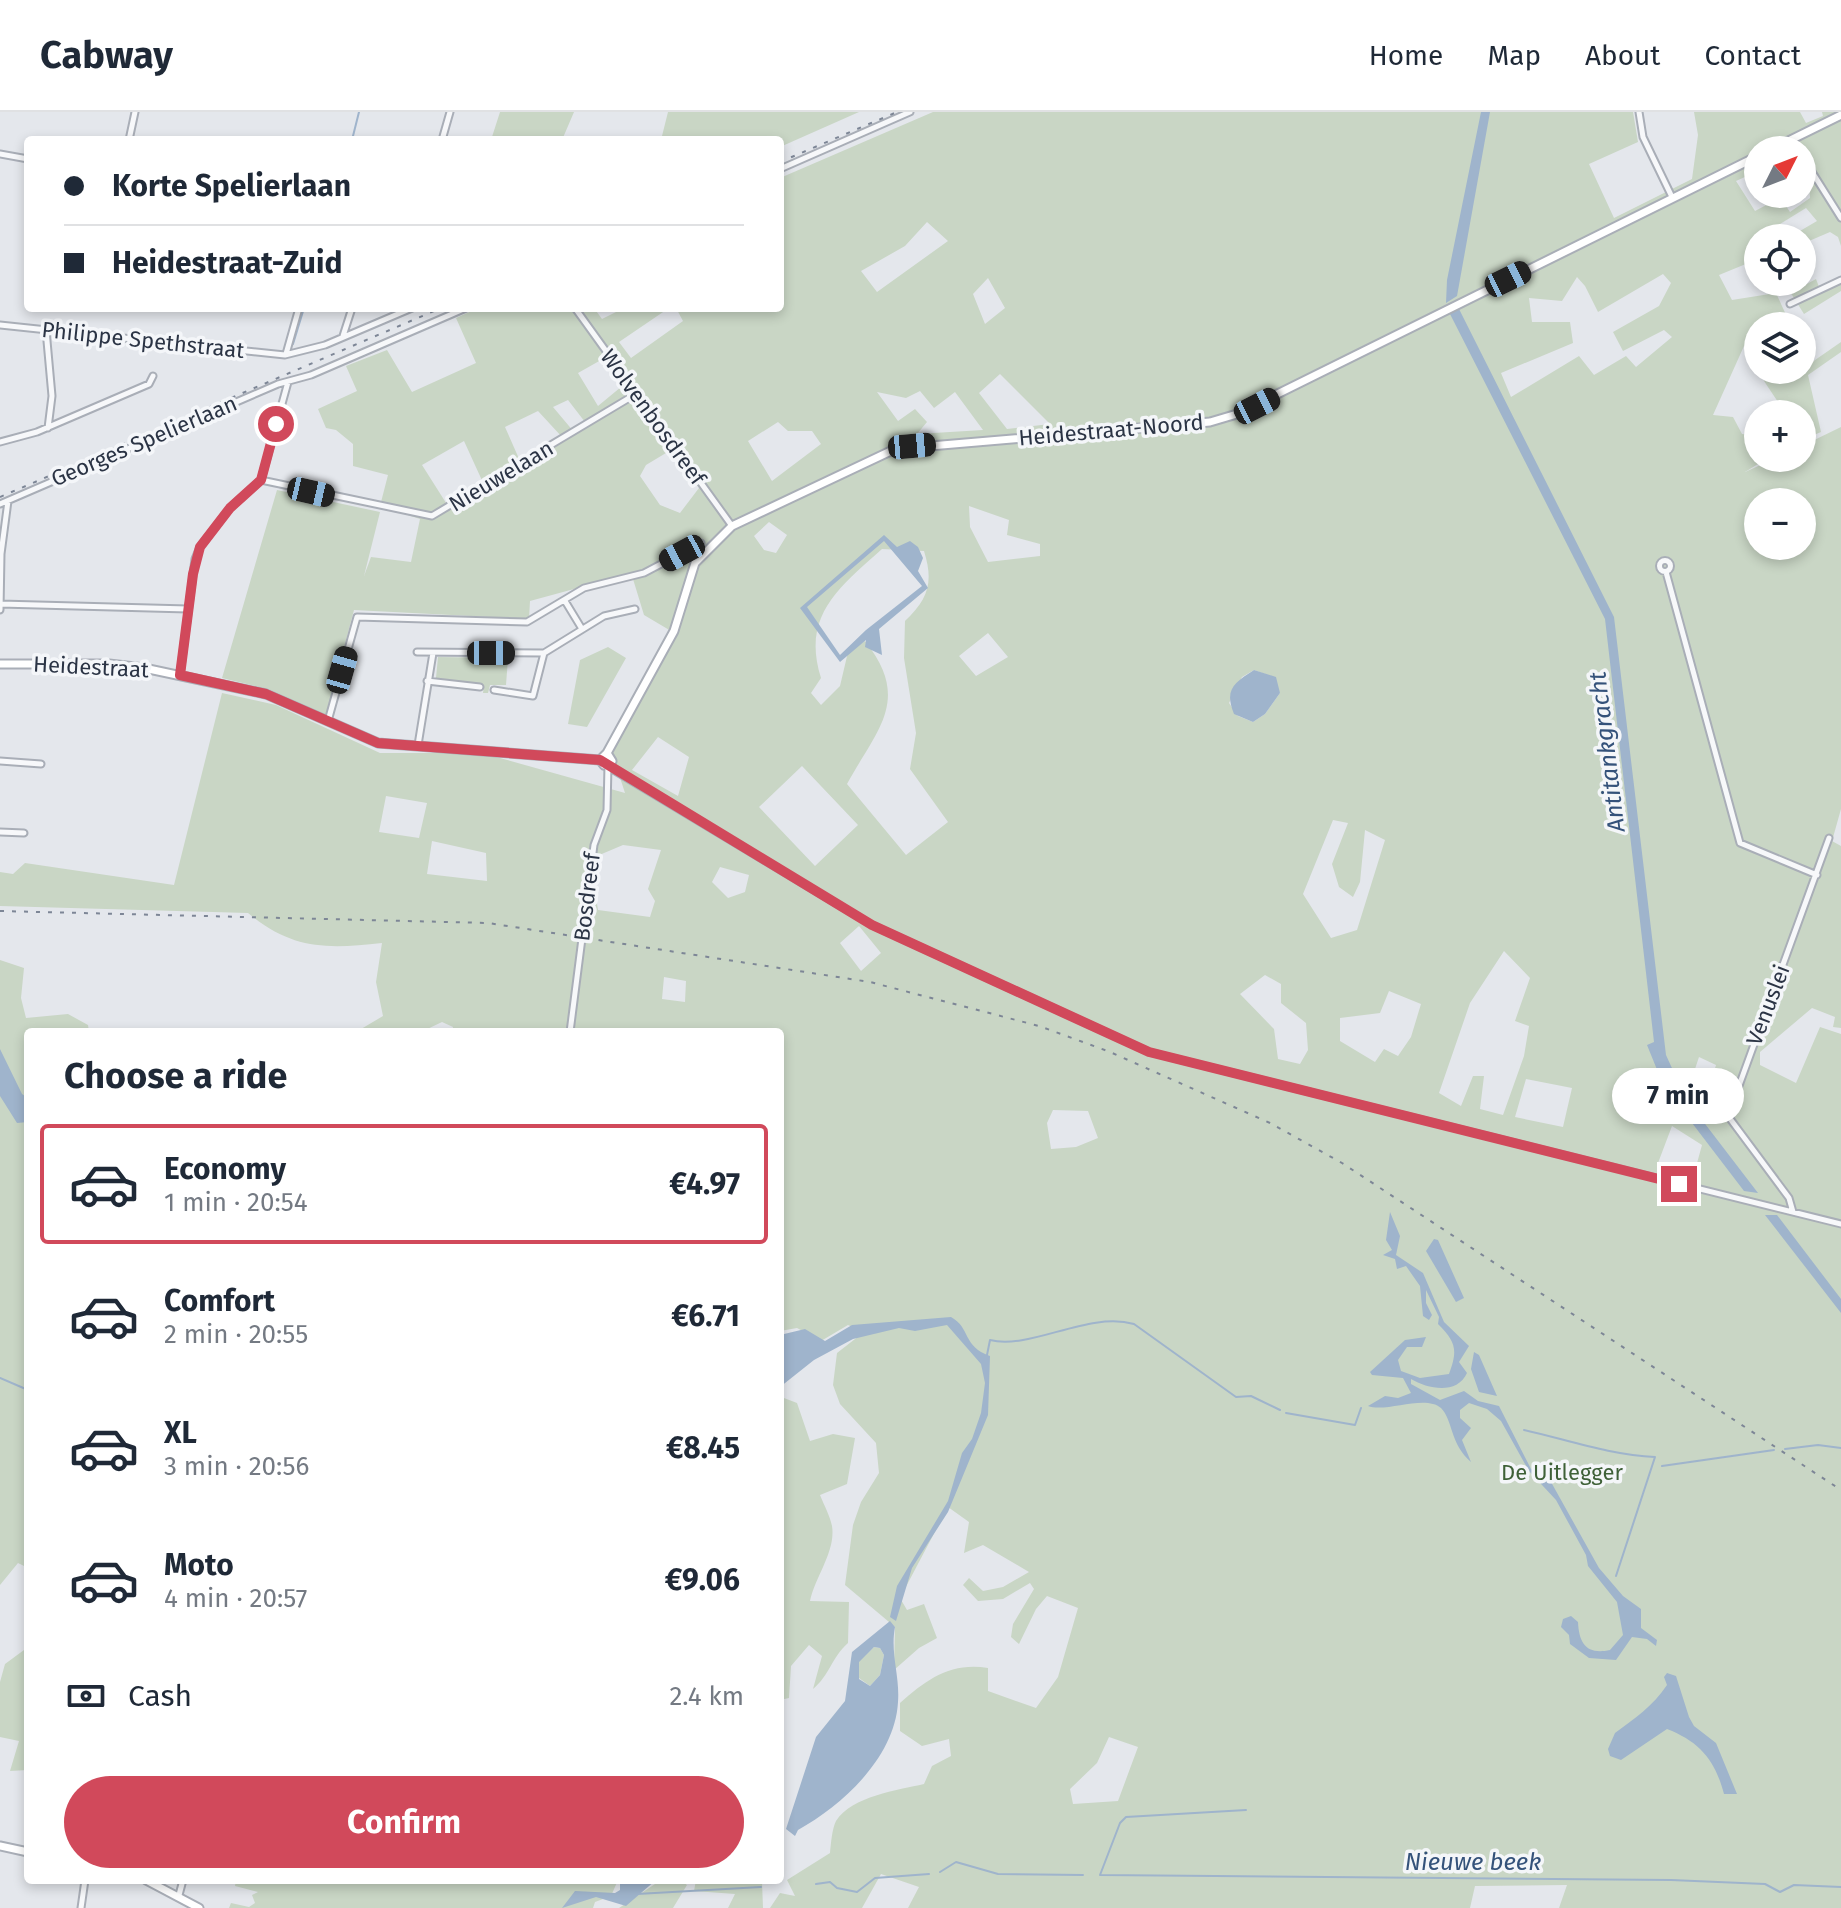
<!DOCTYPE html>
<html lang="en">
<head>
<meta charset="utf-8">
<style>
  :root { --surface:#fff; --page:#f2f2f3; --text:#1f2937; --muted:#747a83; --line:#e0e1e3; --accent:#d1495b }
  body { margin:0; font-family:"Fira Sans",sans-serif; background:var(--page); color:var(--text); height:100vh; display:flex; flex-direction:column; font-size:30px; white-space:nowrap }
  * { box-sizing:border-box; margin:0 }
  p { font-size:26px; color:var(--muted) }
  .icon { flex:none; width:44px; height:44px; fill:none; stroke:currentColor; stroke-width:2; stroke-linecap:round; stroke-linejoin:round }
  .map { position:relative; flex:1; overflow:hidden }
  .side { position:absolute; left:24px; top:916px; width:760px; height:856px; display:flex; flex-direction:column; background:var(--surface); border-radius:8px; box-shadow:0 4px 12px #0003 }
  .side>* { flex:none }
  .guide { position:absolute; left:24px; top:24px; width:760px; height:176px; border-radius:8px; box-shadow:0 4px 12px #0003; display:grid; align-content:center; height:176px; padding:0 40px; background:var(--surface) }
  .needle { width:52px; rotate:48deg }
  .fabs { position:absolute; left:1744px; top:24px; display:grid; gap:16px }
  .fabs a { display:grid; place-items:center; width:72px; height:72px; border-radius:50%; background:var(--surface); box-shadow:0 4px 12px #0003; font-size:40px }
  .end { position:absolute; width:36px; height:36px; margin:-18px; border:10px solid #d1495b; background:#fff; box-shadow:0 0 0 4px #fff }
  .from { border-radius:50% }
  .bubble { position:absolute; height:56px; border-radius:28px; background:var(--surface); box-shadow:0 4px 12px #0003; font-size:26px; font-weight:700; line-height:56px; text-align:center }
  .car { position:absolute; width:24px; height:48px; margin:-24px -12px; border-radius:10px; box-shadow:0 0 6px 2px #0007; background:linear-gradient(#222 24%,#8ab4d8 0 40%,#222 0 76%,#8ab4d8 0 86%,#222 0) }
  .guide b { display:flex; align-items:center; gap:28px; height:76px; font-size:30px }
  .guide b+b { border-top:2px solid var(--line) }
  .guide i { width:20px; height:20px; background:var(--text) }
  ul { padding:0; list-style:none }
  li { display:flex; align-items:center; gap:24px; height:120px; margin:0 16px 12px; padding:0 24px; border:4px solid transparent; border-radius:8px }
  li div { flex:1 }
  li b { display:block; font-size:30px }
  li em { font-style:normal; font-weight:700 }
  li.on { border-color:var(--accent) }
  li>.icon { width:72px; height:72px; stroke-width:1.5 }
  h2 { padding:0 40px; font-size:36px; line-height:96px }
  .pay { display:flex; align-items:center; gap:20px; height:88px; padding:0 40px; font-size:30px }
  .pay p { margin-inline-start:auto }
  .action { display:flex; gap:16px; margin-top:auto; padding:16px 40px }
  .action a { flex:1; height:92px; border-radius:48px; background:var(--accent); color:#fff; font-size:32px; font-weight:700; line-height:92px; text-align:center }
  header { display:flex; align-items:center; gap:48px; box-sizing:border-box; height:112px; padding:0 40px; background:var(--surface); border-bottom:2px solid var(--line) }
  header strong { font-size:38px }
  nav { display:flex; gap:44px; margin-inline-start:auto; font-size:28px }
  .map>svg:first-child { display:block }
  .green { fill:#c9d6c5; fill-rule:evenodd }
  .water { fill:#9fb4cc; fill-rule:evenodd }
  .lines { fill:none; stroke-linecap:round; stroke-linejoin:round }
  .stream { stroke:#9fb4cc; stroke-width:2 }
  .street-casing { stroke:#a9aeb7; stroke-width:9 }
  .secondary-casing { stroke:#a9aeb7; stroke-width:11 }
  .street { stroke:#f7f8fa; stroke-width:5 }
  .secondary { stroke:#fff; stroke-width:7 }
  .rail { stroke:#7d8696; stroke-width:2; stroke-dasharray:4 8; stroke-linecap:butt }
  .route { stroke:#d1495b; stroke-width:10 }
  .labels { text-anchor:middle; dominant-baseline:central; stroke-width:7; stroke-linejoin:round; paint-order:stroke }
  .street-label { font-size:22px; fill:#2b3445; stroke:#f4f6f9 }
  .park-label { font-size:22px; fill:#3f6138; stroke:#f4f6f9 }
  .water-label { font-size:24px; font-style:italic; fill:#34527a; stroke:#f4f6f9 }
</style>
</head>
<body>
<header>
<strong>Cabway</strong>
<nav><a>Home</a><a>Map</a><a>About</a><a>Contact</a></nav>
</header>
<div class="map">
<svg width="1841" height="1796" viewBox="0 0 1841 1796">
  <rect width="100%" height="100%" fill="#e4e7ec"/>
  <path class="green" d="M500,0h74l-12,28h-71z
    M668,0h191l-79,35v-7h-119z
    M933,0h700l5,30 -49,22 25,54 78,-39 6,-44 -4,-23h106l6,11 17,-7 -1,-4h19v134l-3,-9 -8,-5 -28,12v-6h-14l29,-17 -11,-13 -26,16 4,14h-26v21l-39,16 13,25 44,-7 11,24 -2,9h-27v14l-14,6 -31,69 20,2 9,17 16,2v22h10l-23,14 31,-14h26v-12l39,-19v382l-9,32 9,5v182l-8,-1 2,-10 -23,-9 -52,44v13l36,18 24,-56 21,7v874h-282l8,-23 -92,1 -5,22h-562l11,-21 -38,-13 -19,34h-92l10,-15 15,3 -8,-16 43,-27c1,-10 2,-24 6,-32 16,-25 62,-31 88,-37l8,-18 19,-10 -2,-17 -27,7 -22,-15v-28c27,-24 51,-41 88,-35v23l48,17 22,-31 20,-69 -31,-12 -11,13 -17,35 -8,-7 2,-13 21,-35 -4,-6 -27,16 -25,2 -15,-16 6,-7 14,13 20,-4 26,-15 -46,-27 -19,8 5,-31 -21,-15 -48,91 7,12 17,-6 13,34 -18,10 -25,22 1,-43 -50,-42 8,-60 8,-23 18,-29 -3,-30 -36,-39 -7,-19 4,-32 27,-21 -16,-7 -27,16 -24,-13 -17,3v-299h-328l1,-5 -11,-5 -21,10h-65l27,-16 -7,-34 6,-39c-55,6 -90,7 -134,-30l-248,-7v-34l13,2 12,-11 149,22 48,-192 54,12 104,48h102l143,40 -14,-43 60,-119 -27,-16 -11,-36 21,-7 -3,-4 -121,33 -1,18 -175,-9 -28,105 -58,-26 -46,-11 55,-188 103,22 -16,64 7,-19 40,5 9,-43 -40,-13 8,-31 -35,-9v-22l-17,-14 -10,-2 -8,-19 39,-18 -11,-25 41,-16 25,42 64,-29 -20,-45 22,-10h116l8,11 22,-11h45l-50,34 12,16 52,-37 -7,-13h104v-130zM1758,38h44c0,18 8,31 8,48l-20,14 -12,-18h-7l3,7 -19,10 -19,-30 22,-10zM927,110l21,19 -71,51 -16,-21 44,-25zM1663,162l8,9 -12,23 -46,26 10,19 41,-21 8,7 -36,30 -10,-11 -32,19 -15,-19 -68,41 -10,-24 72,-30 -3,-21h-38l-3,-24 33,3 15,-24 8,9 13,26zM988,166l17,30 -20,16 -12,-30zM601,248l20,27 -23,19 -20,-33zM1000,262l50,50 -43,5 -28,-36zM920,279l14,17 21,-16 28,38 -66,4 10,-12 -12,-13 -17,12 -21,-29 29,6zM568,288l17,22 -11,10 -21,-25zM538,299l24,26 -42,24 -15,-34zM778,310l10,9h24l9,13 -49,37 -24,-40zM464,329l21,46 -37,19 -26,-41zM671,338l28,38 -19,25 -20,-8 -20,-29 6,-11zM1758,390h44v44h-44zM969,394l40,14 -2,15 33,9v12l-52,6 -18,-35zM769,410l18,13 -11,18 -12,-3 -10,-14zM882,437l42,2c10,32 4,48 -19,70l-1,37 12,75 -6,36 38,53 -42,33 -59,-71c30,-55 65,-84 18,-143l-17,11 -8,34 -19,19 -10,-12 10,-15c-20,-63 19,-91 61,-129zM988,521l20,24 -32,19 -17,-20zM1254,558l11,4 15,19 -15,21 -12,8 -15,-6 -9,-13 13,-26zM658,625l31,20 -11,39 -46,-26zM802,654l56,59 -43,41 -56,-59zM386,684l41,7 -8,35 -40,-6zM1333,708l15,3 -16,41 7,23 14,10 7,-15 5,-52 20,10 -28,90 -26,8 -28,-44zM432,729l54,12 1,28 -60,-7zM623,733l38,5 -13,39 7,12 -5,16 -52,-7 -5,-31 4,-23zM720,755l29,8 -4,17 -17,6 -16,-16zM859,814l22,27 -20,18 -21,-28zM1504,839l26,27 -15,43 14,5 -5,30 -21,59 -23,-6 4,-33h-11l-12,30 -22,-13 31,-90zM1265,863l16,9v19l25,20 2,27 -8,14 -22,-5 -4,-30 -34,-35zM664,865l22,4 -1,21 -23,-3zM1389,879l32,13 -10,33 -13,19 -14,-7 -9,13 -35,-21v-23l40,-5zM1699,945l17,8 -8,26 -15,-16zM1526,967l46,9 -9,39 -48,-10zM1053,998l35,1 10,27 -22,9 -25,2 -4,-26zM1672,1014l30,19 -8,29 -36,-11zM1109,1625l29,10 -20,54 -45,3 -3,-15 27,-26z
    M1841,164v15l-37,23 -20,-32 18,-2 3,5 11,-6 3,8z
    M1841,230v10l-33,23 13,57 -19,8v-26h-25l3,-9 -16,-24 9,-11h29v-6l3,3z
    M608,535l18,11 -39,69 -19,-3 12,-64z
    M438,545l70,1 -2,27h-16l-2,8h-5l1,-8 -48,-7z
    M0,848l24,8 -3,30 5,20 42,-4 20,11 1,7h-61v536l-10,-5 -18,22z
    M780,1273l4,1v12l13,5 13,38 23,-7 22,4 -8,46 -27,11c4,10 10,21 12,31 4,25 -17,51 -22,75l39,1 -1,41c-16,14 -19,33 -35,46l9,-33 -13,-11 -18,21 -2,32 -9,2z
    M28,1526v132l-18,1 9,-30 -19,-4v-55l5,-18 19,-14z
    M874,1535l6,1 4,7 -4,20 -10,11 -11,-8v-17z
    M236,1768h382l-7,16 -16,6 -2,6h-364l2,-5 18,4 6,-4 -3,-8 6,-3 -23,-6z
    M661,1768h19l7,5 -14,23h-54z
    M696,1768l66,2 1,26h-35l7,-14 -41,-3z"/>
  <path class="water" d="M1481,0h9l-31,173 -2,11 -11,7 1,-23z
    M1459,197l155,308 52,438 20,44 72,94 -14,-2 -68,-89 -5,2 -24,-59 7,-3 -49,-423 -155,-305z
    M884,423l13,12 13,-6 8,6 5,11 -5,13 10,17 -49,41 3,26 -17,-8 1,-7 -26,22 -40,-54zM884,429l38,45 -56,44 -26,25 -33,-48z
    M1254,558l22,7 4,16 -15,21 -12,8 -19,-8c-10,-25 0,-31 20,-44z
    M0,937l22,45 6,4v24l-11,1 -17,-27z
    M1390,1100l10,24 -4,19 27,18 21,49 25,24 -10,16 8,11c-10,22 -39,16 -56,6v5l29,16 24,-9 14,10 21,5 32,63 15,5 5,8 48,86 24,28 18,13v19l16,12 -1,6 -9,-7 -15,-2 -16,23 -27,-2 -19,-14 -1,-9 -8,-8 2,-8 8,-3 7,6c1,22 9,33 32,28l13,-15 -6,-33 -29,-36 -2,-11 -30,-55 -27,-29 -28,-50 -14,-12 -18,-6 -9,7v8l11,10 -9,12 9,22c-21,-18 -18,-42 -30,-54 -16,-14 -55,5 -73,-2l17,-10 13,2 13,-5 -8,-15 -31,-3 -2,-3 35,-32 21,-3 -4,10h-15l-9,13 3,11 19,7 29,-4c9,-24 7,-32 -11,-50l1,-7 -13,-27v13l6,12 -3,5 -6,-4 -3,-30 -14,-20 -9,3 -2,-10 -12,-4 9,-5 -6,-10z
    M1765,1103h12l64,84v14z
    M1434,1127l4,1 26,58 -8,4 -30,-51z
    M951,1205c20,11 11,29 39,39l-2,59 -40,97 -36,56 -16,53 -6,-4 7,-31 51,-85 14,-48 10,-14 9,-26 4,-30 -4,-19 -34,-39 -32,6 -16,-3 -46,11 -39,21 -34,27v-52l25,-6 20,12 27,-16z
    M1474,1240l5,3 18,41 -18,-4 -8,-23z
    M890,1509l5,6c-5,26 5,49 3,75 -3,55 -55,103 -100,128l-3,6 -9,-7 30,-92 29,-36 7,-49zM874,1535l6,1 4,7 -4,20 -10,11 -11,-7v-17z
    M1667,1561l9,3 13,41 5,9 22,17 21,51h-13c-9,-34 -24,-52 -57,-65l-46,31 -11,-4 -2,-7 7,-16c19,-14 38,-27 52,-48l-3,-8z
    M620,1768h36l-30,26 -30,-9 -34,11 13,-17 40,2 5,-3z"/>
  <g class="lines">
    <path class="stream" d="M352,28l7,-28
      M293,232l11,-36
      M326,612l12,5
      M987,1243l3,-15c41,10 98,-29 144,-16l102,73 15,-1 29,14
      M0,1266l28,12
      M1286,1301l69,12 6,-17
      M1524,1318c44,10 87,25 131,27l-39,119
      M1785,1337l33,-4 23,3
      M1662,1354l112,-16
      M1246,1698l-120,7 -6,6 -20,52 571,5 94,4 15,8 14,-7 47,2
      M940,1760l16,-10 42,12 85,1
      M816,1772l14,-2 7,6 20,4 18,-14 54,-4
      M637,1782l124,-7"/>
    <g class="street-casing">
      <path id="street" d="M1639,0l4,25 29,60
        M129,28l6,-28
        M442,28l8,-28
        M1792,28l6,10
        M0,42l28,5
        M1802,44l39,62
        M780,57l130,-57
        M1790,192l51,-24
        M575,196l157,218
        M0,213l285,30 40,-10 87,-37
        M46,218l6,66 -4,32
        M343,224l9,-28
        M286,242l13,-46
        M0,330l37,-10 112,-48 4,-8
        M261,368l171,36 204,-122
        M0,392l278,-120 33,-9 155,-67
        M1659.5 454a5.5 5.5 0 1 1 11 0a5.5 5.5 0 1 1-11 0Z
        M1666,460l74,271 77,32
        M565,489l17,28
        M0,492l188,5
        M0,498l1,-56 7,-53
        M417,540l127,1 60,-37 31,-7
        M180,563l15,-116 5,-12 30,-39 31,-28 27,-98
        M427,569l53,6
        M494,578l39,6 11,-43
        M328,609l29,-104 170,5 57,-34 60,-15 57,-30
        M418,633l15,-92
        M0,649l41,3
        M610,652l5,7 257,154 277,127 692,172
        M0,720l24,1
        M570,920l24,-187 13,-35 1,-45
        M1793,1100l-4,-14 -61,-82 101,-278
        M179,1783l4,-15
        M81,1796l4,-28"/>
    </g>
    <g class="secondary-casing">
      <path id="secondary" d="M1770,38l71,-35
        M0,552h109l35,4 122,26 112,49 222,17 4,5 8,-4 -5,-8
        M600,648l7,-7 67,-122 21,-68 37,-37 163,-77 315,-27 27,-8 521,-258
        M0,1734l28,6
        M146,1768l53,28"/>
    </g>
    <use href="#street" class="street"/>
    <use href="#secondary" class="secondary"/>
    <path class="rail" d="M780,50l117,-50
      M0,385l441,-189
      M0,799l488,12 382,59 169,44 71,26 160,71 72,40 499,327"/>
  </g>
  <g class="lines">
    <path class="route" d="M276,312l-15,56 -31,28 -30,39 -7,27 -13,101 86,19 112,49 222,17 272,165 277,127 530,132"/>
  </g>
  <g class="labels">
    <g class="street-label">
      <text transform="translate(143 228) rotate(6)">Philippe Spethstraat</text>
      <text transform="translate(653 305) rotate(54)">Wolvenbosdreef</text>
      <text transform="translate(1111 318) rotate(-5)">Heidestraat-Noord</text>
      <text transform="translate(144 329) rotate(-23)">Georges Spelierlaan</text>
      <text transform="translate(501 364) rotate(-31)">Nieuwelaan</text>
      <text transform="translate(91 555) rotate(3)">Heidestraat</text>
      <text transform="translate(587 785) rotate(-83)">Bosdreef</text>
      <text transform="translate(1768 893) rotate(-69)">Venuslei</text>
    </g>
    <g class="park-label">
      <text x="1562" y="1360">De Uitlegger</text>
    </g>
    <g class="water-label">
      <text transform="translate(1607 640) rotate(-97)">Antitankgracht</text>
      <text x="1473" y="1750">Nieuwe beek</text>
    </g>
  </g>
</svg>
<div class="fabs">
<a><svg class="needle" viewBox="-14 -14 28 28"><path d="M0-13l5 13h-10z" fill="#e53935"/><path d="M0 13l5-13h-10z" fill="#747a83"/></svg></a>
<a><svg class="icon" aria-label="locate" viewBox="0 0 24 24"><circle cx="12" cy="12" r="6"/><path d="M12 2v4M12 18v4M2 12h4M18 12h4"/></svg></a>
<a><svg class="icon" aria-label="layers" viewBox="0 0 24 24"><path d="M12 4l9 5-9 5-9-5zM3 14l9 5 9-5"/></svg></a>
<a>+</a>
<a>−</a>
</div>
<i class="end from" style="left:276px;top:312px"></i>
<i class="end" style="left:1679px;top:1072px"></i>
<div class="bubble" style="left:1612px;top:956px;width:132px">7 min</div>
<i class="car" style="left:1508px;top:167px;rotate:64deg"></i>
<i class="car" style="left:1257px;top:294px;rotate:63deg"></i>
<i class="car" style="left:912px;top:334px;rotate:85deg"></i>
<i class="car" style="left:311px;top:380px;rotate:103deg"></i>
<i class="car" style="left:682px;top:441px;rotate:242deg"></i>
<i class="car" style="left:491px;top:541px;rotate:90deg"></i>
<i class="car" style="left:342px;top:558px;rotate:16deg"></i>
<div class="guide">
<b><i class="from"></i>Korte Spelierlaan</b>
<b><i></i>Heidestraat-Zuid</b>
</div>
<section class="side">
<h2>Choose a ride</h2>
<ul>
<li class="on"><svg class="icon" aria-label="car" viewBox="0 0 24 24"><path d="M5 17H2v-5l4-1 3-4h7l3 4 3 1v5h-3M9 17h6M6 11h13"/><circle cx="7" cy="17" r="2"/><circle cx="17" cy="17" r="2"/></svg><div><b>Economy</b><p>1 min · 20:54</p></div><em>€4.97</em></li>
<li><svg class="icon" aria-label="car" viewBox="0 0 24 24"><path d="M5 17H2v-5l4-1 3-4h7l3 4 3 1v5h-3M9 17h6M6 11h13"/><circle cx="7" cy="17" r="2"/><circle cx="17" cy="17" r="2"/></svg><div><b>Comfort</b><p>2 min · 20:55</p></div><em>€6.71</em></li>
<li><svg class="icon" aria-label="car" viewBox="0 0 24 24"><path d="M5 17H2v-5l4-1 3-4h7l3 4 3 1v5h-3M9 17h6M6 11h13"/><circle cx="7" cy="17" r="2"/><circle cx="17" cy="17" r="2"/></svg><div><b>XL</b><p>3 min · 20:56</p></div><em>€8.45</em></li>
<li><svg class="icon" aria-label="car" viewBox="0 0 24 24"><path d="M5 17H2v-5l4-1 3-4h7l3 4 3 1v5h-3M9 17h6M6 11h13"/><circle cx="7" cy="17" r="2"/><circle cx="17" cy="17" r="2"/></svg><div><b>Moto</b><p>4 min · 20:57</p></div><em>€9.06</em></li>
</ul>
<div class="pay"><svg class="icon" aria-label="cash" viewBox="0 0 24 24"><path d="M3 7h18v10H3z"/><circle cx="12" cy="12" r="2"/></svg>Cash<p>2.4 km</p></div>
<div class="action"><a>Confirm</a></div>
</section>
</div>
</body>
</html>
